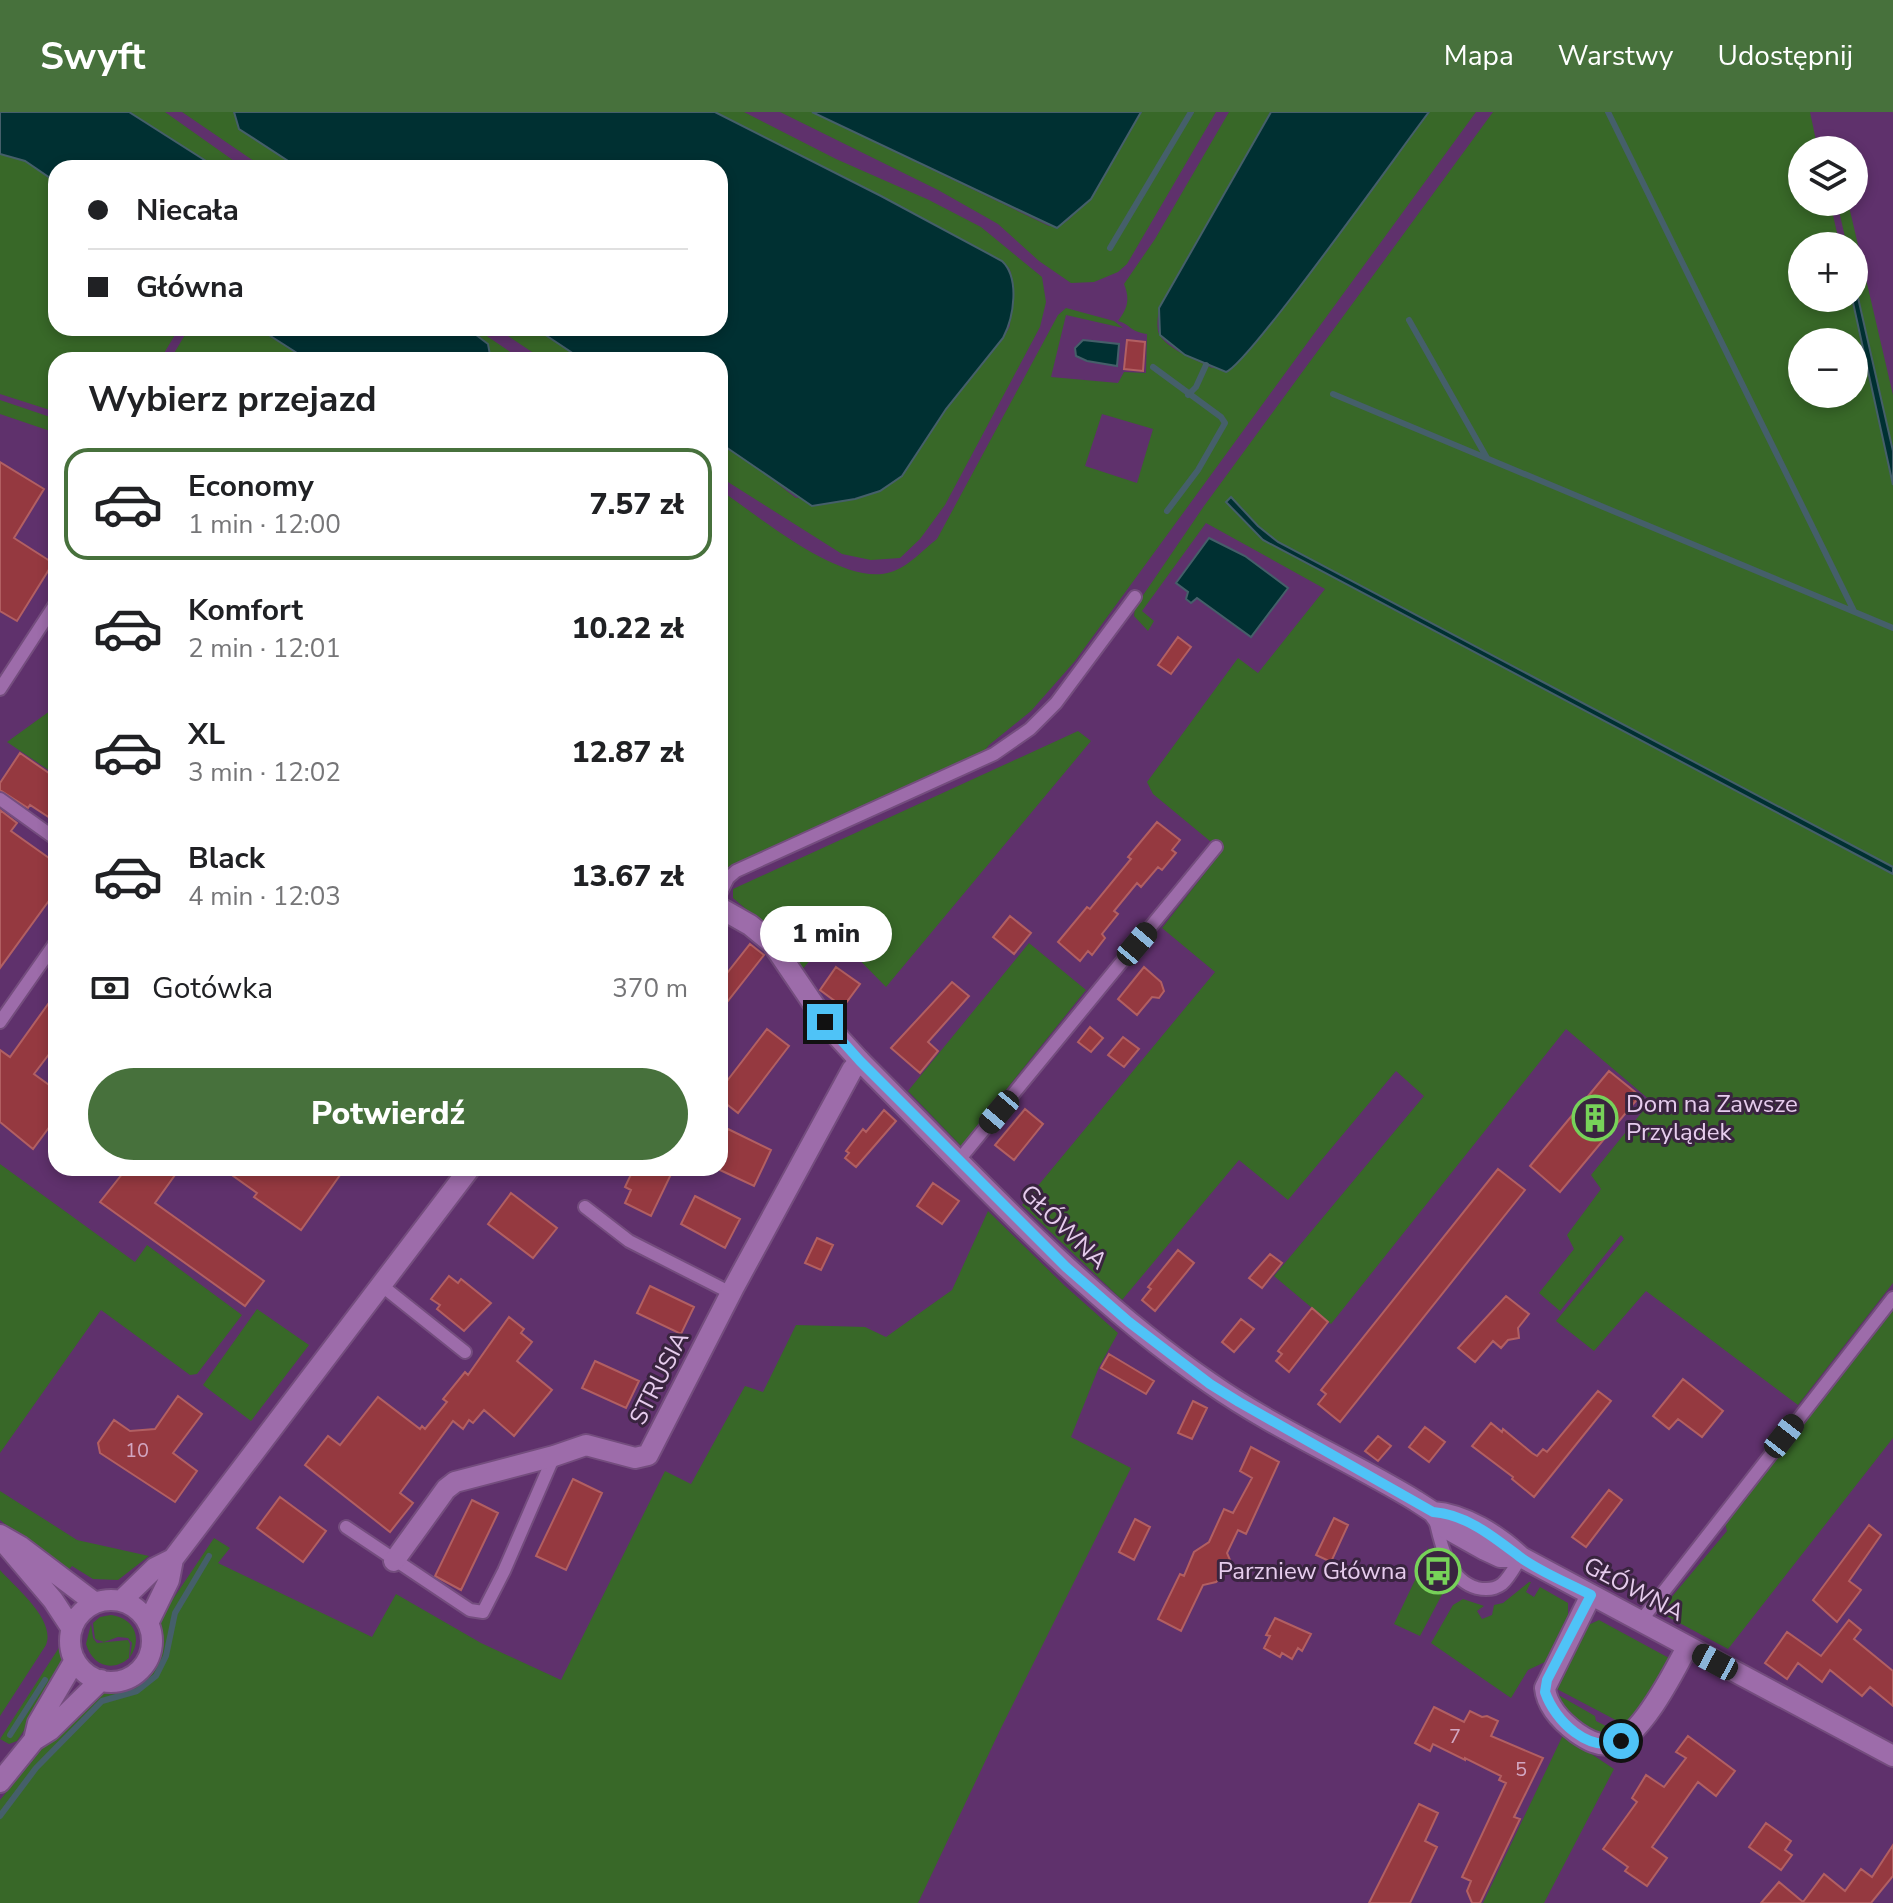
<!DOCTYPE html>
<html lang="pl">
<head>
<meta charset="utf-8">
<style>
  :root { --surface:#fff; --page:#f2f2f2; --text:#202124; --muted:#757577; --line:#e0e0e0; --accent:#47713c }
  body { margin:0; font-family:"Nunito Sans",sans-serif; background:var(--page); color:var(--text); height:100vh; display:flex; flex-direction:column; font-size:30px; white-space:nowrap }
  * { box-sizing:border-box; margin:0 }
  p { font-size:26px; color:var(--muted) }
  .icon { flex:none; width:44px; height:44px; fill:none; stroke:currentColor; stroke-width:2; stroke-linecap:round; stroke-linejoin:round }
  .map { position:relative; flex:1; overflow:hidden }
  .drawer { position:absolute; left:48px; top:240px; width:680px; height:824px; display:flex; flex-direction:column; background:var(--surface); border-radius:24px; box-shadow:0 4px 12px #0003 }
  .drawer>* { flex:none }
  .hud { position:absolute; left:48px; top:48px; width:680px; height:176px; border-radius:24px; box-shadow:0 4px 12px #0003; display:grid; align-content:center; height:176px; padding:0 40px; background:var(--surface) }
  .fabs { position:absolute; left:1788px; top:24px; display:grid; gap:16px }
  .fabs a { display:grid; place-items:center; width:80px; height:80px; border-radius:50%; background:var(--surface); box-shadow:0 4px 12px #0003; font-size:40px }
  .end { position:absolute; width:36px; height:36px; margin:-18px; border:10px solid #4fc3f7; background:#111; box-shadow:0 0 0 4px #111 }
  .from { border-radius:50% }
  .bubble { position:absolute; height:56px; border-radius:28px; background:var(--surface); box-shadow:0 4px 12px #0003; font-size:26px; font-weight:800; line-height:56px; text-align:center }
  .car { position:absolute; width:24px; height:48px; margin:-24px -12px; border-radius:10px; box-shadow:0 0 6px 2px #0007; background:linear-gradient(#222 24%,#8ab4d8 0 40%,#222 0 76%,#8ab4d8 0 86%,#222 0) }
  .hud b { display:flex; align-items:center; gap:28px; height:76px; font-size:30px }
  .hud b+b { border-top:2px solid var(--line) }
  .hud i { width:20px; height:20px; background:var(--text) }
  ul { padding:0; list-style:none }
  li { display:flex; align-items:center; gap:24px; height:112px; margin:0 16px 12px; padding:0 24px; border:4px solid transparent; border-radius:24px }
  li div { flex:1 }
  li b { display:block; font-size:30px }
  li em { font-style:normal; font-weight:800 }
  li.selected { border-color:var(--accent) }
  li>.icon { width:72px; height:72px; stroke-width:1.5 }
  h2 { padding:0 40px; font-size:36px; line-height:96px }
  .pay { display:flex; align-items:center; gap:20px; height:88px; padding:0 40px; font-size:30px }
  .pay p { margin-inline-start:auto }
  .button { display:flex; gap:16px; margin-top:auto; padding:16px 40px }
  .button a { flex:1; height:92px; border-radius:48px; background:var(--accent); color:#fff; font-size:32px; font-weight:800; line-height:92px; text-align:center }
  header { display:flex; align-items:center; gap:48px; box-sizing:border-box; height:112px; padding:0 40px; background:var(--accent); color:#fff }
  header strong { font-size:38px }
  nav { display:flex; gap:44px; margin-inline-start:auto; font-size:28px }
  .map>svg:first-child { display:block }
  .green { fill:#386828; fill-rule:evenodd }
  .water { fill:#003032; stroke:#455f6a; stroke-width:2 }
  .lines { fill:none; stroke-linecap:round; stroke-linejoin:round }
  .stream { stroke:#455f6a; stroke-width:6 }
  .building { fill:#953940; stroke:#b25f62; stroke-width:2 }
  .lane-casing { stroke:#744d7e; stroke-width:16 }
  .street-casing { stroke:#744d7e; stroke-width:24 }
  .secondary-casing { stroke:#744d7e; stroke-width:24 }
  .lane { stroke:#9d6caa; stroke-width:12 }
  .street { stroke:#9d6caa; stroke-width:20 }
  .secondary { stroke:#9d6caa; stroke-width:20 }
  .route { stroke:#4fc3f7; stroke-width:10 }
  .labels { text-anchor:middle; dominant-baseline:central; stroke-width:6; stroke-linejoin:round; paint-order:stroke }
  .number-label { font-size:20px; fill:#d2a7c2 }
  .poi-label { font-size:24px; fill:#e6cced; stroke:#39243f; text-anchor:start }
  .street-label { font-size:24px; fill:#e6cced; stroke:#39243f }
</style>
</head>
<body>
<header>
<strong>Swyft</strong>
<nav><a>Mapa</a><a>Warstwy</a><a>Udostępnij</a></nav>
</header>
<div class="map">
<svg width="1893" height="1791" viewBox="0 0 1893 1791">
  <rect width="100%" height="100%" fill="#5f316c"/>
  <path class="green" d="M129,0h36l79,56h-27z
    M182,0h52l5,17 60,39h-35z
    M715,0h29l92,47 93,41 52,27 61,50 4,25 -6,25 -95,178 -25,34 -20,19 -29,2 -29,-6 -122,-77v-34l19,11 57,44 106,-22 44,-67 58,-72 6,-11 1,-53 -2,-5 -19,-14z
    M780,0h32l237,114c4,-1 9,0 13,-2 20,-7 68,-91 79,-112h75l-89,152 -9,8 -24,10 -23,1 -32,-22 -41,-37 -60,-34z
    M1229,0h42l-112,196c-1,8 -3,18 0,26 9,16 38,26 53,34l56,-41 161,-215h47l-401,549 -44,50 -42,34 -6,8 -206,96 -53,20 -4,-3v-376c39,26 123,98 171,82 17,-5 33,-23 46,-33l121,-224 8,-7 48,13 9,7 -57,-13 -15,62 67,6 6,-11 22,1 1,-39c-19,-3 -15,-9 -29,-13 10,-13 12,-22 6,-37l31,-45zM1102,302l51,15 -16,54 -52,-17z
    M1493,0h317l8,38h-16v52h28l10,44h-38v52h50l41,187v382l-615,-325 -20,-16 -27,-28 32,42 630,334v409l-95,122 -152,-114 -52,60 -38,-30 68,-82 -3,-4 -61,76 -21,-18 35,-44 -7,-14 34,-46 -10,-14 60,-74 -85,-72 -235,295 -57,-48 150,-180 -28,-25 -108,129 -49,-40 -117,140 -100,-95 193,-233 -53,-44 60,-77 -69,-57 -6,-12 91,-124 20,15 67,-84 -119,-66 -64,88 12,10 -6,10 -14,-15 1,-9 69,-101zM1802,230h52v52h-52z
    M0,42l25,7 31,21v146h123l-19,32h-104v52l-56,-18z
    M1837,90h11l45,193v56l-39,-171v-34h-7z
    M189,216h69l50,32h-138z
    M467,216h8l47,32h-31c-1,-16 -11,-24 -24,-32z
    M496,216h39l48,32h-39z
    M0,288l56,19v14l-56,-19z
    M54,596l2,2v65l-49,-33z
    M1078,619l13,10 -205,246 -53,-54 -32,38 -17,-30 -51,-43v-9z
    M1029,831l57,47 -125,156 -53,-55z
    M0,1052l135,98 12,-17 95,70 -45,59 -7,1 -89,-65 -101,143z
    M988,1099l77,75 53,47 -19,34 -28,70 60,31 -130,260 -83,175h-918v-103l46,-56 57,-53 33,-7 14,-12 10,-23 -1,-26 5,-23 7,2 43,-64 16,10 -12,15 154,74 24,-43 85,49 80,37 104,-209 26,13 54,-98 18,6 33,-67 69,2 21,10 66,-47z
    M257,1197l52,36 -58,76 -48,-36z
    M1893,1198v128l-165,211 -69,-37 68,-81 -2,-8z
    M0,1379l77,49 72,16 -31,24 -25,-1 -21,-13 -6,7 -66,-53z
    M1428,1435l6,17 -4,2 6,14 5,-1 5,8 -26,49 -26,-12 32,-67z
    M0,1458c16,18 56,50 46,75l-46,71z
    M1529,1470h2l-5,10 8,5 6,-10 28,16v12l-23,47 -17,8 -17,28 -80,-55 22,-38 10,-6 21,7 -7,5 5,8 10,-4 2,-10 9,-2z
    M111,1503c23,3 32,23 19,42l2,-14 -4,-5 -10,-1 -14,5 -9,-3 -2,-16 7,-6z
    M1599,1508l70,38 -6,18 -36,50 -72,-38 29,-61z
    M91,1512l2,14 4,5 31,-3 2,4 -1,14c-17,15 -37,7 -43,-14z
    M62,1531l1,19 -7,19 -39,60 -8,3 -9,-5z
    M1555,1581l40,23 1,5 24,12 -3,3h-20l-23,-16z
    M1563,1623l51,34 -70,134h-61z"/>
  <path class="water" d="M0,0h129l88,56h-161v14l-31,-21 -25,-7z
    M234,0h481l166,84 121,65c18,17 12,56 1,77l-57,71 -44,67 -22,15 -25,8 -43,7 -92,-63v-83h-137l-48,-32h185v-160h-421l-60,-39z
    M812,0h329l-50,87 -34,29z
    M1271,0h158c-27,35 -181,253 -203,260l-41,-17 -25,-20 -1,-27z
    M1854,168l39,171v34l-41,-187z
    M258,216h209l21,16 3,16h-183z
    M1083,228l36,4 -2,22 -30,-5 -11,-5 -1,-8z
    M1231,385l27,29 20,16 615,325v7l-630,-334 -37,-38z
    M1209,426l36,18 43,32 -37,49 -54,-39 -6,5 -5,-4 2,-7 -12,-9z"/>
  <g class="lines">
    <path class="stream" d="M1608,0l246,499
      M1110,136l81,-136
      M1409,208l78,138
      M1153,255l68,50 4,6 -27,47 -31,41
      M1333,282l560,234
      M1188,283l8,-8 10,-22
      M10,1623l35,-55
      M0,1704l36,-48 66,-67 35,-10 19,-15 10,-20 9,-43 34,-57"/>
  </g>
  <path class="building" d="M1127,228l18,2 -2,29 -19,-2z
    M0,350l44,27 -30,49 39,25 -36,58 -17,-10z
    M1178,525l13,10 -20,27 -13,-9z
    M20,641l36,25v44l-26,-17 -2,3 -28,-18v-7z
    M0,698l17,13 -6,8 45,32v28l-56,77z
    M1157,710l23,18 -8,10 4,3 -14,17 -4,-3 -17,20 -4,-4 -23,28 4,3 -16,20 3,4 -13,17 -4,-4 -8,10 -22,-19 29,-35 3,2 41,-50 -3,-2z
    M1010,804l21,17 -17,21 -21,-17z
    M750,832l14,11 -44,56v-29z
    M836,855l24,17 -17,23 -23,-17z
    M1144,855l17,15 3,9 -5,7 -7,-1 -15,18 -19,-16z
    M952,870l17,14 -41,46 10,9 -18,22 -29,-25z
    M56,881v52l-22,29 22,16v28l-23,31 -33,-27v-72l10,7z
    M1090,915l13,11 -12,14 -13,-10z
    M767,917l22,17 -51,67 -18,-14v-9z
    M1123,925l16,12 -15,18 -16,-12z
    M1609,959l31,25 -80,96 -30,-26z
    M1025,997l18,15 -29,36 -19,-15z
    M884,998l12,11 -40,46 -11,-9 4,-5 -3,-2 17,-22 3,3z
    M728,1017l43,21 -17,36 -34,-16v-24z
    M127,1056h53l-25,35 109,78 -19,25 -145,-104z
    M222,1056h123l-44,62 -47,-33 3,-4z
    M634,1056h40l-23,48 -26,-13 6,-13 -6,-3z
    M1498,1057l27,21 -185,232 -22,-18 8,-10 -5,-4z
    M933,1071l26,18 -17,23 -25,-18z
    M511,1081l46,35 -24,30 -45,-34z
    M695,1084l45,23 -15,29 -44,-24z
    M817,1126l16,7 -12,25 -16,-7z
    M1178,1138l16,13 -39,48 -13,-11 9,-11 -3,-2z
    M1270,1142l12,9 -20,25 -13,-10z
    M449,1164l9,7 3,-4 30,24 -27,28 -27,-22 3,-4 -9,-6z
    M650,1174l44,21 -13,27 -44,-21z
    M1506,1184l23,18 -11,14 1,10 -11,2 -7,8 -8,-7 -18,21 -17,-14z
    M1312,1196l16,14 -39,50 -13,-11 6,-7 -4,-3z
    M509,1205l15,12 -3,4 11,9 -15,19 35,29 -38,46 -30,-26 -11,13 -4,-3 -6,9 -10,-8 -53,72 13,10 -23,29 -85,-67 23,-29 12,9 38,-48 42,32 2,-3 3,3 22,-27 -4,-3 22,-27 3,3z
    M1241,1207l13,10 -20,23 -12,-10z
    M1109,1242l45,27 -8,13 -45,-26z
    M595,1249l44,20 -13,27 -44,-20z
    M1683,1267l40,32 -21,26 -24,-18 -9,10 -16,-13z
    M1598,1279l13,10 -77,96 -22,-18 1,-2 -41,-31 19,-23 11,9 1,-3 29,24 5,3 6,-7 4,3z
    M178,1284l24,18 -29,39 24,18 -22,31 -75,-49 -2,-10 16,-23 16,11 25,-2z
    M1193,1289l14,7 -15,31 -14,-6z
    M1425,1315l20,15 -16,20 -20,-15z
    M1378,1324l13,10 -13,15 -13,-10z
    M1251,1335l28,15 -33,72 -8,-4 -11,23 3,7 -4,13 -10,9 -13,3 -22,46 -23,-12 22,-45 4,2 10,-24 15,-10 15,-33 9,4 19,-35 -12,-7z
    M573,1367l29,14 -36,77 -30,-14z
    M1609,1378l13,10 -36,47 -14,-10z
    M280,1385l46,34 -23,31 -46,-34z
    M472,1388l26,13 -37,77 -26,-14z
    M1334,1406l14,7 -17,37 -15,-7z
    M1135,1407l15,8 -16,33 -15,-8z
    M1869,1413l12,10 -32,46 12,9 -24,32 -24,-22z
    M1275,1506l36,16 -9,17 -4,-3 -6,11 -10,-6 -2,4 -16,-9 6,-12 -4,-1z
    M1849,1508l12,10 -7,9 39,32v35l-23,-19 -8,9 -32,-26 -8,12 -24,-19 -11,16 -22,-16 22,-31 34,24z
    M1434,1595l30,15 6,-11 12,6 5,-1 11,5 -7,15 52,22 -29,59 6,2 -40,84h-8l-5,-12 4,-10 -9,-4 44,-94 -7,-3 2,-4 -36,-18v2l-32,-16 -3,7 -15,-8z
    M1688,1624l47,35 -19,25 -18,-14 -46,65 15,11 -20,28 -22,-15 3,-4 -25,-18 34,-47 -5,-4 14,-23 18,12 22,-29 -10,-6z
    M1419,1692l19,9 -13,28 12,6 -27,56h-41z
    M1766,1711l25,18 -6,9 7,5 -11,15 -32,-23z
    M1893,1733v31l-22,27h-110l18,-21 24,20 21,-28 21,17 16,-22 11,8z"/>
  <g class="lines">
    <g class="lane-casing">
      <path id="lane" d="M0,577l56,-86
        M0,687l56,40
        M720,782l8,-16 8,-7 258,-117 36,-25 26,-26 79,-106
        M0,910l56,-80
        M959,1048l257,-313
        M585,1095l44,34 102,52
        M381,1173l84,67
        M1435,1407c6,26 13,61 42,69 9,2 17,2 25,-4 8,-7 13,-18 19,-27
        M346,1415l124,83 13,2 21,-41 50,-115
        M1640,1510l253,-324"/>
    </g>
    <g class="street-casing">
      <path id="street" d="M394,1449l52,-72 9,-7 99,-26 32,-11 49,13 13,-3 86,-168 118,-217 8,-9
        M1591,1483l-46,93c2,19 17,34 32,45 10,7 22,14 35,11 28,-5 62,-72 75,-97"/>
    </g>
    <g class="secondary-casing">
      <path id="secondary" d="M720,796l30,17 22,18 57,84 31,34c112,112 219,232 350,322 65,46 139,77 206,118l17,11 11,15 41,23 15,7h21
        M1433,1400c31,2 66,24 88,45l372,199
        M0,1423l21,12 74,56
        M8,1435l45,53 19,29
        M70 1529a41 41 0 1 1 82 0a41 41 0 1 1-82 0Z
        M121,1489l34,-33 18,-9
        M148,1511l21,-43 4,-21 297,-391
        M34,1628l4,-17 37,-63
        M0,1670l34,-42 16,-10 51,-50"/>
    </g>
    <use href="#lane" class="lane"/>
    <use href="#street" class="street"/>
    <use href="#secondary" class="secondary"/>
  </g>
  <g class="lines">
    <path class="route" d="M825,910l35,39 206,206 63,55 81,62 29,18 194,110c33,2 62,26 87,45 20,15 48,26 71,38l-44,85 -2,12c10,29 44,62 76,49"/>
  </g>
  <defs>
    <g id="building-ring" transform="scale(2.3)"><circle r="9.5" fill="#39243f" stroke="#77d259" stroke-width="1.5"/><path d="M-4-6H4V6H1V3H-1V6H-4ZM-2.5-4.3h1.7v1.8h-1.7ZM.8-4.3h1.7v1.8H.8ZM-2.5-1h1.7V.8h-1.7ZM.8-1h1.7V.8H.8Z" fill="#77d259"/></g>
    <g id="bus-ring" transform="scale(2.3)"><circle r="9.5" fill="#39243f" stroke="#77d259" stroke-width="1.5"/><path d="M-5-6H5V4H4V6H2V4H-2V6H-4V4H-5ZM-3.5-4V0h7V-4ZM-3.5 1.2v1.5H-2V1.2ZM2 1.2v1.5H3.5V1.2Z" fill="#77d259"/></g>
  </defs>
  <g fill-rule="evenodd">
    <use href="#building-ring" x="1595" y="1006"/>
    <use href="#bus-ring" x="1438" y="1459"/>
  </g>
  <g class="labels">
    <g class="number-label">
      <text x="137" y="1338">10</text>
      <text x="1455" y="1624">7</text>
      <text x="1521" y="1657">5</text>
    </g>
    <g class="poi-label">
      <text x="1626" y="992">Dom na Zawsze<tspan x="1626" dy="28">Przylądek</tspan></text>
      <text x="1407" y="1459" text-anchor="end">Parzniew Główna</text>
    </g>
    <g class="street-label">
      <text transform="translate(1064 1115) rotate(44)">GŁÓWNA</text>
      <text transform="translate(659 1266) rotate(-63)">STRUSIA</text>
      <text transform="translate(1634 1477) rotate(28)">GŁÓWNA</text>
    </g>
  </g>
</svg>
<div class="fabs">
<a><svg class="icon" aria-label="layers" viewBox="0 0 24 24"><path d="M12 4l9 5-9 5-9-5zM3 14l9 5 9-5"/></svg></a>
<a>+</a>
<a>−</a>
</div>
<i class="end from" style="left:1621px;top:1629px"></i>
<i class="end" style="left:825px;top:910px"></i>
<div class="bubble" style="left:760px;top:794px;width:132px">1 min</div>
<i class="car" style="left:1137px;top:832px;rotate:40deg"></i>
<i class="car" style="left:999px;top:1000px;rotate:220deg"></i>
<i class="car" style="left:1784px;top:1324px;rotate:38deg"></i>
<i class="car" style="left:1715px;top:1550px;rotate:298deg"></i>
<div class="hud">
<b><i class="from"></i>Niecała</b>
<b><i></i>Główna</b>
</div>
<section class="drawer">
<h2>Wybierz przejazd</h2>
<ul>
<li class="selected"><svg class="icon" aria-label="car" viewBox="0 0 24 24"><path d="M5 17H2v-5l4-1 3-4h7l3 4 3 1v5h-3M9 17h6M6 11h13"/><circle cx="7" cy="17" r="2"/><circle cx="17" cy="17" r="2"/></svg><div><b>Economy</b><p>1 min · 12:00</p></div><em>7.57 zł</em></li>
<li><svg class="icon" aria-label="car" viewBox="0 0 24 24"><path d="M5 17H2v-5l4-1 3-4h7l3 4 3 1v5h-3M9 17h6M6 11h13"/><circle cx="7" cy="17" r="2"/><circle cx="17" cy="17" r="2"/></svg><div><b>Komfort</b><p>2 min · 12:01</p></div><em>10.22 zł</em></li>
<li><svg class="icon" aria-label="car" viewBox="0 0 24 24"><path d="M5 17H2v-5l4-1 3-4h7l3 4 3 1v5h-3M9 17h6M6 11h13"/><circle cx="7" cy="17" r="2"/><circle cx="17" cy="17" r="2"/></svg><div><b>XL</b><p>3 min · 12:02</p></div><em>12.87 zł</em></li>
<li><svg class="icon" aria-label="car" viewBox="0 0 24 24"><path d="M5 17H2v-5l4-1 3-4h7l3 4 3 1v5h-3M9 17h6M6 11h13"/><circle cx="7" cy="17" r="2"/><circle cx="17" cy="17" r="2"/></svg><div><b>Black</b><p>4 min · 12:03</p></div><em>13.67 zł</em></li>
</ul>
<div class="pay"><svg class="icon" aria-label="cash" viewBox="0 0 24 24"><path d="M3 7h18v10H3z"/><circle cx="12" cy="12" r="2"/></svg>Gotówka<p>370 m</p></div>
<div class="button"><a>Potwierdź</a></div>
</section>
</div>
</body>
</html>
